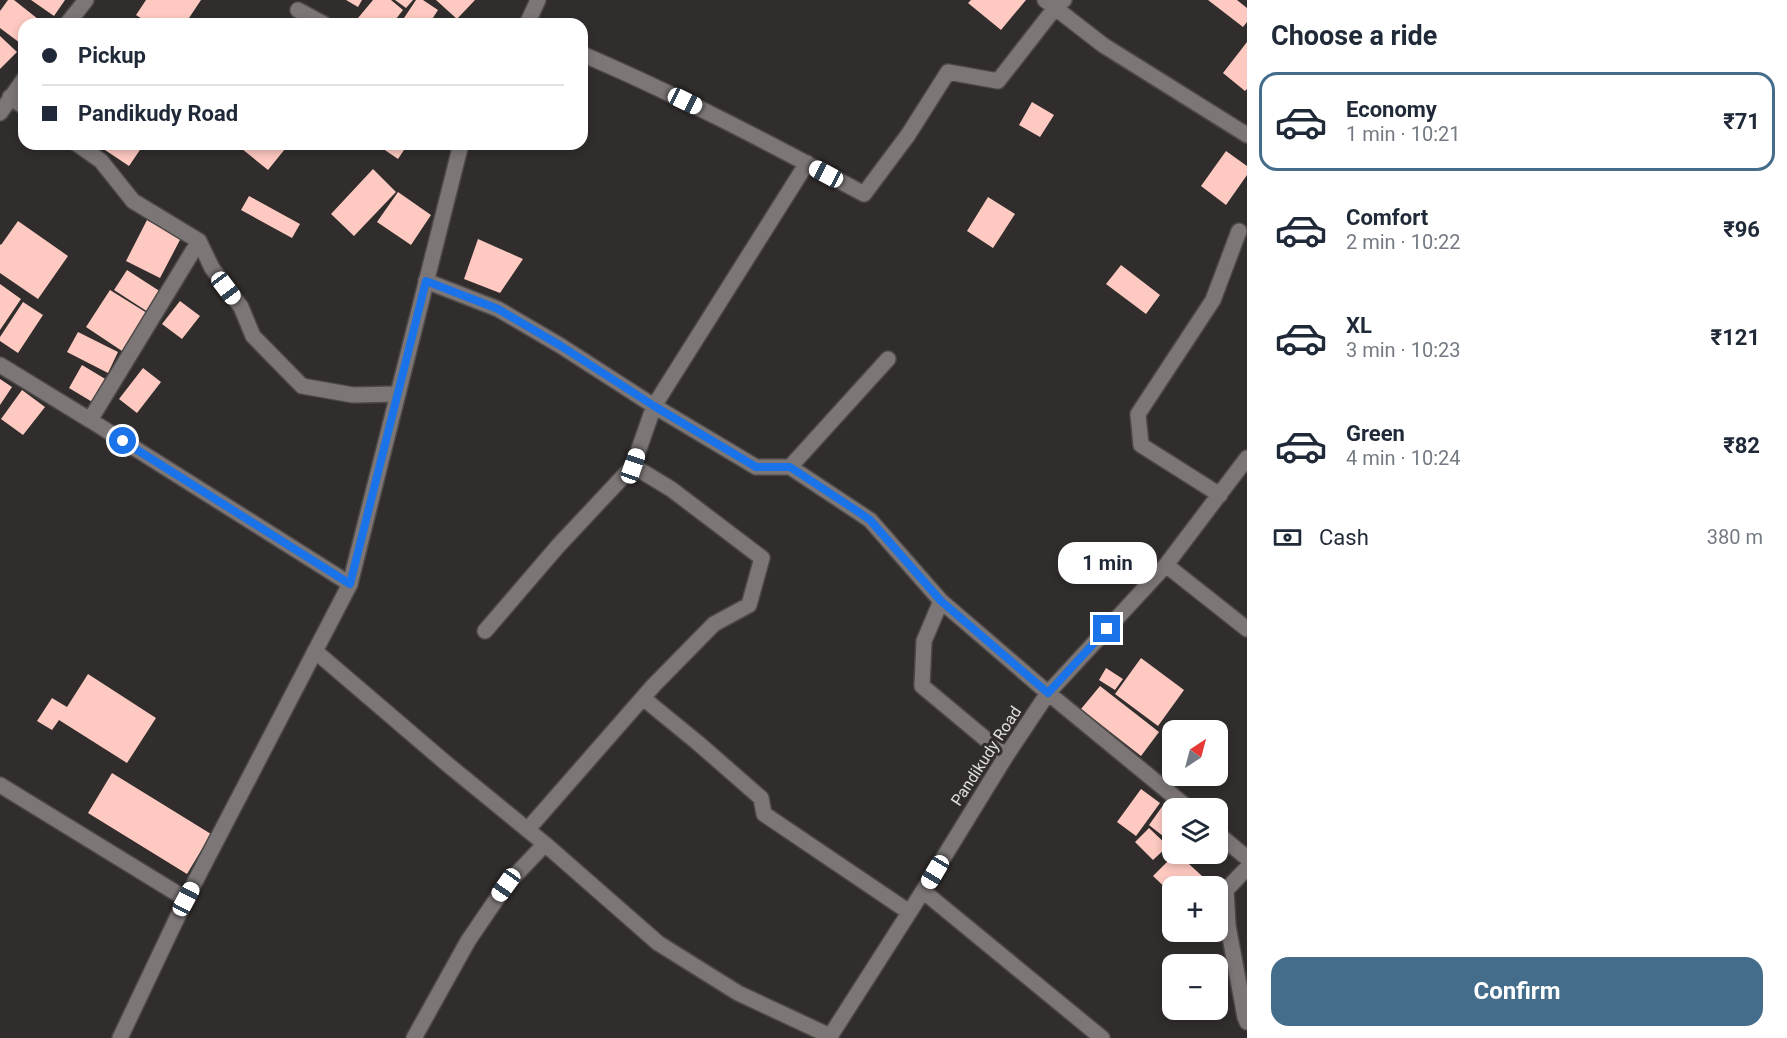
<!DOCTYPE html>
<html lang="en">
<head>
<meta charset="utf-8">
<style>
  :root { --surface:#fff; --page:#f6f6f7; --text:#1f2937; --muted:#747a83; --line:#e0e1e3; --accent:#446d8c }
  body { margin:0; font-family:Roboto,sans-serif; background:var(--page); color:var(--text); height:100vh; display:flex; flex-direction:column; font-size:22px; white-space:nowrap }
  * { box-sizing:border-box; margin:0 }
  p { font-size:20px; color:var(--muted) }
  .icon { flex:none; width:33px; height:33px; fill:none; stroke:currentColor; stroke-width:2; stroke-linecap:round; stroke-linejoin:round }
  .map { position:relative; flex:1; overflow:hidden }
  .side { display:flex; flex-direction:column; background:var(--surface); width:540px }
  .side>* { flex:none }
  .banner { position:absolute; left:18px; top:18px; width:570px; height:132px; border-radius:18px; box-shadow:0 3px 9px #0003; display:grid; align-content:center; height:132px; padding:0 24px; background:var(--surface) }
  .needle { width:39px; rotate:36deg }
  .tools { position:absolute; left:1162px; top:720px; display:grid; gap:12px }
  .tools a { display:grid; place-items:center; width:66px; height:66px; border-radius:12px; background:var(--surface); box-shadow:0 3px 9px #0003; font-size:30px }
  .end { position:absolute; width:27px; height:27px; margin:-14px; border:8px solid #1a73e8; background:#fff; box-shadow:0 0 0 3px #fff }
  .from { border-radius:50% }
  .bubble { position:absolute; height:42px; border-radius:18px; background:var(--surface); box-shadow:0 3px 9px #0003; font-size:20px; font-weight:700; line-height:42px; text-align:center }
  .car { position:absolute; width:18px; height:36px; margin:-18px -9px; border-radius:8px; box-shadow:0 0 4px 2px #0007; background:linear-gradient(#fff 24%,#345 0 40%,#fff 0 76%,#345 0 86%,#fff 0) }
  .banner b { display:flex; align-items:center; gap:21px; height:57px; font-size:22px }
  .banner b+b { border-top:2px solid var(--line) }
  .banner i { width:15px; height:15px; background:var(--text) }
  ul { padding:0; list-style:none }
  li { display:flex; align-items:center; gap:18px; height:99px; margin:0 12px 9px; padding:0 12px; border:3px solid transparent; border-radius:18px }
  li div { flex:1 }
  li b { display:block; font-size:22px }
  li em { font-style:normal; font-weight:700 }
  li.selected { border-color:var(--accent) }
  li>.icon { width:54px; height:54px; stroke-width:1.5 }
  h2 { padding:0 24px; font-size:27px; line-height:72px }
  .pay { display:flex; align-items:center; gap:15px; height:66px; padding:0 24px; font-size:22px }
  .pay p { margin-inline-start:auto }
  .button { display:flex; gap:12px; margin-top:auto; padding:12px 24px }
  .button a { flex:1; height:69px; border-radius:18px; background:var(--accent); color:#fff; font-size:24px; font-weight:700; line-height:69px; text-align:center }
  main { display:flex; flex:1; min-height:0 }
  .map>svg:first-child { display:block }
  .building { fill:#fdc9c1 }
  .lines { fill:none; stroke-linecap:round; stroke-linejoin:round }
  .street-casing { stroke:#4d4948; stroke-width:18 }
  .secondary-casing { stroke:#4d4948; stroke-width:18 }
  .street { stroke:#7c7776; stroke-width:15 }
  .secondary { stroke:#7c7776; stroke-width:15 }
  .route { stroke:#1a73e8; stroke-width:8 }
  .labels { text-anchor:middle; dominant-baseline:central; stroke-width:6; stroke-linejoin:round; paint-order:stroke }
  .street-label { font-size:16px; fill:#e1dedd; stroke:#312d2c }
</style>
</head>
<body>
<main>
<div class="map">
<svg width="1247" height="1038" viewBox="0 0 1247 1038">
  <rect width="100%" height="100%" fill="#312d2c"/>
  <path class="building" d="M8,0h6l29,23 -1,1h-18v22l-24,-18v-17z
    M31,0h34l-11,16z
    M146,0h55l-16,24h-35l-14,-9z
    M346,0h16l-4,7z
    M373,0h18l12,10 -11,14h-26l-8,-6z
    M395,0h18l-7,8z
    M416,0h7l15,10 -9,14h-29z
    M436,0h39l-18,19z
    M971,0h55l-25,30 -33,-27z
    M1208,0h29l10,8v14l-4,5z
    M436,18l9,6h-13z
    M0,36l17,16 -17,17z
    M1247,42v47l-2,2 -22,-18z
    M1032,102l22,13 -14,22 -21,-12z
    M96,144h48l-15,22z
    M236,144h53l-21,26z
    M376,144h32l-10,15z
    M1226,151l21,15v9l-21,30 -25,-19z
    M373,169l23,23 -42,44 -23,-22z
    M398,192l33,23 -20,30 -34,-23z
    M249,196l51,28 -8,14 -51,-28z
    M988,197l27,17 -22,34 -26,-17z
    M147,220l34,18 -21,40 -34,-17z
    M18,221l50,35 -30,43 -38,-26v-29l1,1z
    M478,239l45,20 -23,34 -36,-14z
    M1121,265l39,30 -14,19 -40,-30z
    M127,270l34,22 -13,20 -34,-22z
    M0,284l21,15 -21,31z
    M110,290l37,23 -25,38 -36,-24z
    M180,301l20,15 -18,23 -20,-15z
    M23,302l20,13 -25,38 -18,-12v-4z
    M78,332l40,20 -10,21 -41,-21z
    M82,365l25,15 -13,23 -25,-15z
    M143,368l18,14 -24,31 -18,-14z
    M0,379l12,8 -12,18z
    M22,390l23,17 -22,28 -22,-16z
    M1141,658l43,32 -26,36 -43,-32z
    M1106,668l17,11 -8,11 -16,-10z
    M88,674l68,44 -29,45 -68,-43 -7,10 -15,-9 15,-23 15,9z
    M1100,686l59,46 -18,24 -60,-47z
    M112,773l99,61 -24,40 -99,-61z
    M1141,789l19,14 -24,33 -19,-14z
    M1164,804l9,7v33l-24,-19z
    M1149,828l19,18 -15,14 -18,-18z
    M1175,854h3l35,32h-40v9l-20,-19z"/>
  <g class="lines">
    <g class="street-casing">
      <path id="street" d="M1045,0l58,45 144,90
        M298,10l26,14
        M67,24l19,-24
        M582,54c96,41 189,90 282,140l44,-59 40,-63 50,9 57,-73 9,-8
        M10,97l14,10
        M0,113l24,-34
        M77,144l24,17 32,40 66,40 13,27 29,39 12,29 49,50 51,9 45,-1
        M426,281l72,28 63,37 93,60 102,61h34l80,53 71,81 -17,40 -2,45 84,70
        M0,365l90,55 109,-179
        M90,420l260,164
        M790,467l98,-108
        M1220,495l-79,-50 -3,-31 75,-114 26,-69
        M1166,565l81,64
        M941,601l107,92 140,115
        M485,631l73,-85 75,-80 21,-60 153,-243
        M315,651l132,113 98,80 113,99 80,50 92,43
        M643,698l55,45 63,55 3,16 145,98
        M0,785l186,114
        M528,829l126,-144 60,-61 35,-19 13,-47 -91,-69 -38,-23
        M1218,834l29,24
        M1247,868l-21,22 2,36 17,91 2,5
        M923,891l179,147
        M414,1038l54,-97 38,-56 39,-41
        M829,1038l94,-147 83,-135 42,-63 118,-128 81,-107"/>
    </g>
    <g class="secondary-casing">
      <path id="secondary" d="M527,24l11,-24
        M120,1038l66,-139 164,-315 111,-440"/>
    </g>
    <use href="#street" class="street"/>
    <use href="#secondary" class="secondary"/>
  </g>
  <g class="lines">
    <path class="route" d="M123,441l227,143 76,-303 72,28 63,37 93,60 102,61h34l64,42 16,11 71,81 107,92 59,-64"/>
  </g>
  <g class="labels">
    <g class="street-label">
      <text transform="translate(986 756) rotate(-57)">Pandikudy Road</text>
    </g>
  </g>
</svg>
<div class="tools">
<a><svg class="needle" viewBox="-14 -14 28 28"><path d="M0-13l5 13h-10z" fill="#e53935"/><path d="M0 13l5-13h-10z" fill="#747a83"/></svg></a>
<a><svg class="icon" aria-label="layers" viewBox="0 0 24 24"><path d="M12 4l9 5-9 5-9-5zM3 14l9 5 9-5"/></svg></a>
<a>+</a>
<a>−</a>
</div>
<i class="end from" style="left:123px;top:441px"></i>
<i class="end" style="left:1107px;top:629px"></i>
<div class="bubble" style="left:1058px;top:542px;width:99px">1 min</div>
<i class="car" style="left:685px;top:101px;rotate:116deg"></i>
<i class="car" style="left:826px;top:174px;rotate:298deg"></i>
<i class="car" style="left:226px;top:288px;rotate:143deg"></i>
<i class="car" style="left:633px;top:466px;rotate:19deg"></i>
<i class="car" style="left:935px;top:872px;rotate:211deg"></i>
<i class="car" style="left:506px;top:885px;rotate:215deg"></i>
<i class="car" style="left:186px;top:899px;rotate:28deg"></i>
<div class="banner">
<b><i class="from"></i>Pickup</b>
<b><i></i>Pandikudy Road</b>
</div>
</div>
<section class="side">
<h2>Choose a ride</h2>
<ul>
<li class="selected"><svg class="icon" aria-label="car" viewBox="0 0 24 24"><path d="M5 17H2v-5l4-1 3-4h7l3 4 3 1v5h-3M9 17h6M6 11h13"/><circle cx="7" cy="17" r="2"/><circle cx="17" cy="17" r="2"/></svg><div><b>Economy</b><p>1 min · 10:21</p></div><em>₹71</em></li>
<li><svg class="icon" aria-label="car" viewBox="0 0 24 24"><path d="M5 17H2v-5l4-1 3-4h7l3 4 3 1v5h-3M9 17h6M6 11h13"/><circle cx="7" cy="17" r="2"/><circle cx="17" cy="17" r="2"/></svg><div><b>Comfort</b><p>2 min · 10:22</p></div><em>₹96</em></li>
<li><svg class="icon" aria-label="car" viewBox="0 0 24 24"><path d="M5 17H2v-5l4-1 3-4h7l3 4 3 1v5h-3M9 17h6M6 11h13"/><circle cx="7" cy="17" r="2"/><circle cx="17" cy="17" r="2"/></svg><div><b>XL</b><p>3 min · 10:23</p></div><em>₹121</em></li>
<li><svg class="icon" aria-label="car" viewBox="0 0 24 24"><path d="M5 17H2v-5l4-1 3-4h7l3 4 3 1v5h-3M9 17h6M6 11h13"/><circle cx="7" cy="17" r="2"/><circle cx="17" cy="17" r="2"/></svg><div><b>Green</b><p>4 min · 10:24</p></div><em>₹82</em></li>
</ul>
<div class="pay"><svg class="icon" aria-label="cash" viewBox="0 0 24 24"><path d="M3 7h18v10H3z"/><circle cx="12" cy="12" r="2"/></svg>Cash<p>380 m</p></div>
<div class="button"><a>Confirm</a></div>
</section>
</main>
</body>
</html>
